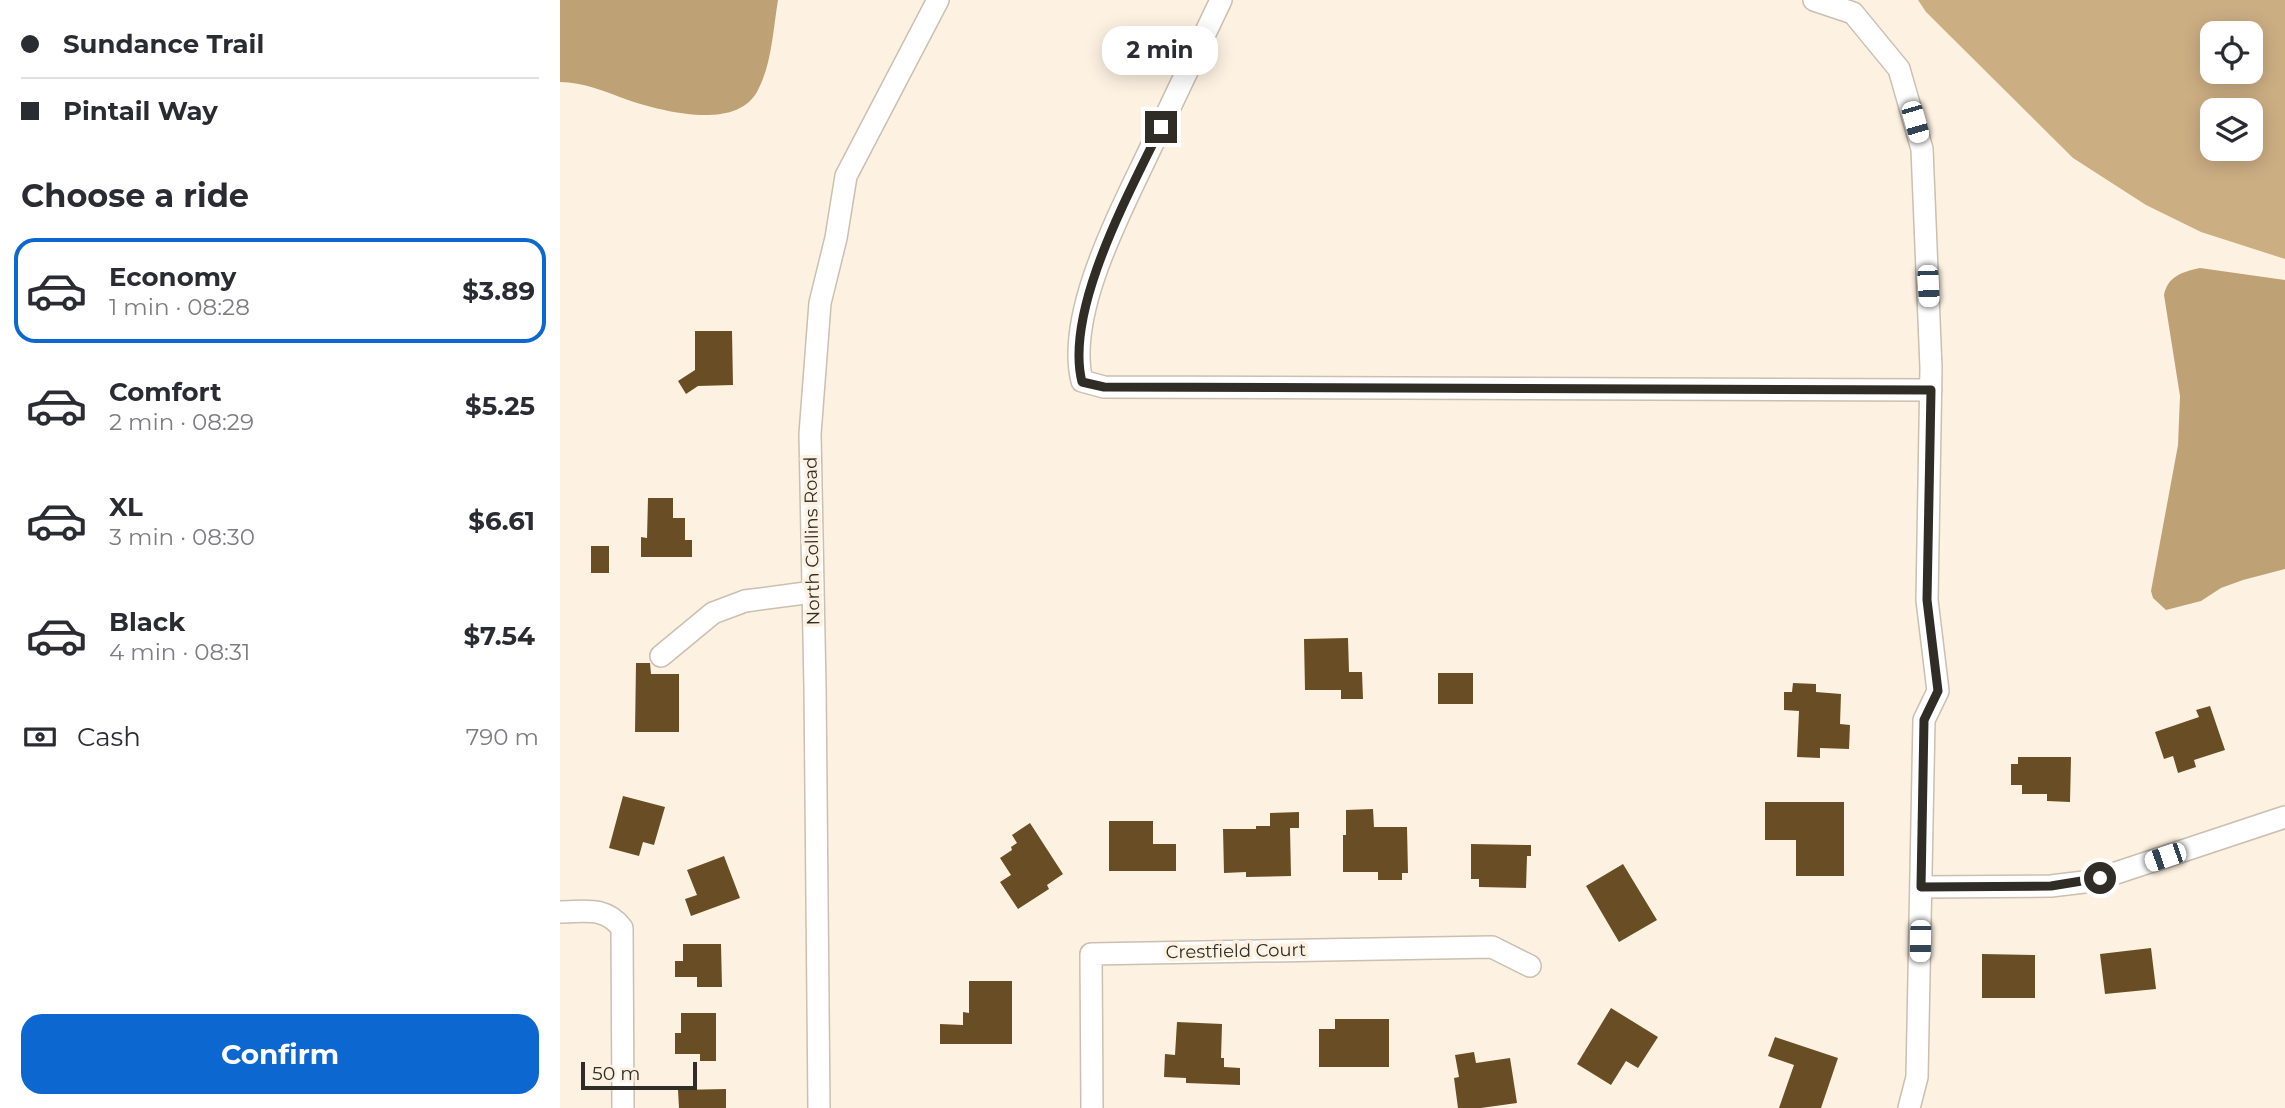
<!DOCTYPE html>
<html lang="en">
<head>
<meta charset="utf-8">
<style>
  :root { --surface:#fff; --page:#f2f2f3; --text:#2b2b33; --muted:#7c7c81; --line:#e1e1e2; --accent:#0c67d0 }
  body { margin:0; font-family:Montserrat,sans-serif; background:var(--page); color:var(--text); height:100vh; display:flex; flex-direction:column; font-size:26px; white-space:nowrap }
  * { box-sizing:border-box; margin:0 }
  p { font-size:23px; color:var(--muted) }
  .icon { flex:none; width:38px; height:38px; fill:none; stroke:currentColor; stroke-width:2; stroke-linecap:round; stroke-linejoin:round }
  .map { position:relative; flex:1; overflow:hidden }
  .panel { display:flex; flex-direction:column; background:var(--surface); width:560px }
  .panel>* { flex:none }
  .guide { display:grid; align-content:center; height:154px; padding:0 21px; background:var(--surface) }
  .controls { position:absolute; left:1640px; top:21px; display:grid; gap:14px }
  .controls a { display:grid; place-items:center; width:63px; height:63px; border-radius:14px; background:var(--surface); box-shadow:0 4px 18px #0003; font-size:35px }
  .scale { position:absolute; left:21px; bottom:18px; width:116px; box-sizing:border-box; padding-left:7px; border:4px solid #302c26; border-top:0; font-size:19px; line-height:24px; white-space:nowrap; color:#302c26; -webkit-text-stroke:5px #fdf2e2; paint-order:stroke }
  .end { position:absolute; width:32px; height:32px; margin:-16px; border:9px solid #302c26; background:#fff; box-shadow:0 0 0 4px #fff }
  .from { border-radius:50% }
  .bubble { position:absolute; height:49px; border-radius:21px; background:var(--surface); box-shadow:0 4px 18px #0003; font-size:23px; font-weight:700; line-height:49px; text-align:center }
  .car { position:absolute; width:21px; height:42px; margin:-21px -10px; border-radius:9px; box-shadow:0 0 5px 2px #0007; background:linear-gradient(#fff 24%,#345 0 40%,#fff 0 76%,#345 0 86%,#fff 0) }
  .guide b { display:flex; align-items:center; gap:24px; height:66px; font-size:26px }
  .guide b+b { border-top:2px solid var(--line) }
  .guide i { width:18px; height:18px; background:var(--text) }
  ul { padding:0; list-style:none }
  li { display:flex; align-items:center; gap:21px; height:105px; margin:0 14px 10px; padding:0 7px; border:4px solid transparent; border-radius:21px }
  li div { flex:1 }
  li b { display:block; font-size:26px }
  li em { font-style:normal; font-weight:700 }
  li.current { border-color:var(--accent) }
  li>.icon { width:63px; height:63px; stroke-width:1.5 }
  h2 { padding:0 21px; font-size:32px; line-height:84px }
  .pay { display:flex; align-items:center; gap:18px; height:77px; padding:0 21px; font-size:26px }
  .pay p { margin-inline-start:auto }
  .action { display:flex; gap:14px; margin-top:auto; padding:14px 21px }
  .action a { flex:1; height:80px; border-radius:21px; background:var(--accent); color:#fff; font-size:28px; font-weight:700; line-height:80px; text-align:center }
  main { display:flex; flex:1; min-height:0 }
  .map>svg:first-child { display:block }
  .forest { fill:#ccae83; fill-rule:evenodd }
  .water { fill:#bfa176 }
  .building { fill:#694e25 }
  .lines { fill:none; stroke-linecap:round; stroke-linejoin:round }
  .minor-casing { stroke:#cabfb0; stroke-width:24 }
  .minor { stroke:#fff; stroke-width:21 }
  .route { stroke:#302c26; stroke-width:9 }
  .labels { text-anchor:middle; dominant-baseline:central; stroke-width:7; stroke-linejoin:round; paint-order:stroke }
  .street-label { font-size:18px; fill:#302c26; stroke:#fdf2e2 }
</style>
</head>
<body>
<main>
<section class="panel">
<div class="guide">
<b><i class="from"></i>Sundance Trail</b>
<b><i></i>Pintail Way</b>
</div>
<h2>Choose a ride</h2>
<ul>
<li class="current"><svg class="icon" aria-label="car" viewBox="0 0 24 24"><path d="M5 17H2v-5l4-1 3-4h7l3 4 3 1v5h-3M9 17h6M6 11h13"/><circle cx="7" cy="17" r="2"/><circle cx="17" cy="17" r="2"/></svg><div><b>Economy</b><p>1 min · 08:28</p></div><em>$3.89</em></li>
<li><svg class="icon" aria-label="car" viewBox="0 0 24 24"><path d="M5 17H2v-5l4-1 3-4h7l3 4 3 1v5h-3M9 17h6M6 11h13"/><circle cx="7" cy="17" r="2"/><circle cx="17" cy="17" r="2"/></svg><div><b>Comfort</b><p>2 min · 08:29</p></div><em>$5.25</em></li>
<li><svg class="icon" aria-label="car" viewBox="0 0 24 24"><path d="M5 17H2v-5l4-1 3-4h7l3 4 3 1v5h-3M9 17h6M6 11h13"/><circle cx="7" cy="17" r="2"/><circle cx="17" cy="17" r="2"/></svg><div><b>XL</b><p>3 min · 08:30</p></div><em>$6.61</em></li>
<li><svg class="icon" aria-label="car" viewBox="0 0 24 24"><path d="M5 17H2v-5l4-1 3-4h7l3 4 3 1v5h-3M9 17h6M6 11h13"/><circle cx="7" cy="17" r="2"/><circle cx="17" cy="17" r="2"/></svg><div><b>Black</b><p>4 min · 08:31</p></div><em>$7.54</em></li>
</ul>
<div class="pay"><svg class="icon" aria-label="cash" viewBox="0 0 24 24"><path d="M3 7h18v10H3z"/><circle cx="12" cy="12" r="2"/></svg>Cash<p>790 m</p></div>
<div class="action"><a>Confirm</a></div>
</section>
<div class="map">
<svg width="1725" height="1108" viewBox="0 0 1725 1108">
  <rect width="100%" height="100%" fill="#fdf2e2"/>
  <path class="forest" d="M1358,0h367v259l-84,-27 -55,-27 -73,-47 -147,-146zM1652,33h38v39h-38zM1652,110h38v39h-38z"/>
  <path class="water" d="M0,0h218c-5,30 -6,63 -20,90 -21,42 -96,21 -130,10 -22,-8 -45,-18 -68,-18z
    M1640,268l85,12v289l-42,11 -22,8 -20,13 -35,9 -13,-12 -2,-7 27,-146 2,-49 -16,-101c4,-19 18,-23 36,-27z"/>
  <path class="building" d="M135,331h37l1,54 -35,1 -12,8 -8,-13 17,-11z
    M88,498h25v20h12v22h7v17h-51v-20l6,1z
    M31,546h18v27h-18z
    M788,638l1,34h13l1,27h-22v-9h-36l-1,-51z
    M76,663h14l1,11h28v58h-44z
    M878,673h35v31h-35z
    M1233,683l23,1v8l25,2 -1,30 10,1 -1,24 -29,-1v10l-23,-1 2,-46 -15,-1v-18h8z
    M1650,706l15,44 -31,10 2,7 -18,6 -5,-17 -9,3 -9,-27 44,-15 -3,-7z
    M1458,757h53l-1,45 -23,-1v-7h-25v-9h-11v-21h7z
    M63,796l42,11 -11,38 -11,-3 -4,14 -30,-8z
    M1205,802h79v74h-48v-36h-31z
    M813,809l1,18h33l1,46h-6v7h-24v-8h-35v-37h3v-25z
    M739,812v16h-9l1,48 -45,1v-5l-22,1 -1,-44h33v-3h14v-13z
    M549,821h44v23h23v27h-67z
    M470,823l33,51 -16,11 2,4 -31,20 -18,-27 11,-7 -11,-17 12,-8 -1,-3 6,-4 -5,-8z
    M911,844l60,1v11h-4l-1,32 -47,-1v-8h-8z
    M164,856l16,42 -49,18 -6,-17 12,-4 -10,-25z
    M1063,864l34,56 -38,22 -33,-56z
    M123,944h38l1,43h-25v-10h-22v-16h8z
    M1591,948l5,41 -51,5 -5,-40z
    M1422,954l53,1v43h-53z
    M409,981h43v63h-72v-20l23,1v-13l6,1z
    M1051,1008l47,29 -20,31 -12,-7 -15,24 -34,-21z
    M121,1013h35v48h-16v-7h-25v-21h6z
    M775,1019h54v48h-70v-38h16z
    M617,1022l45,2 -1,34h3v9l16,1v17l-54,-2v-5l-22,-1 1,-23 10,1z
    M1215,1037l63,21 -17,50h-42l15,-43 -26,-9z
    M914,1052l2,11 34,-5 7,45 -36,5h-23l-4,-30 5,-1 -4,-22z
    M166,1089v19h-47l-1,-18z"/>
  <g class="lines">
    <g class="minor-casing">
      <path id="minor" d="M661,0c-23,48 -46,97 -69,145 -29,62 -87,168 -70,236l22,6 827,3
        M1254,0l39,13 46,56 23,80 9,219 -4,232 11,91 -14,29 -7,357 -8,31
        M101,656l52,-43 32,-12 68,-9
        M1361,887l130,-1 33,-4 32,-9 169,-56
        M0,912c25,0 45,-6 62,16l1,180
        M259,1108l-4,-421 -5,-253 10,-131 16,-65 10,-62 92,-176
        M532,1108l-1,-154 401,-7 38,19"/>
    </g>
    <use href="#minor" class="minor"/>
  </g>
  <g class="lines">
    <path class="route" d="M601,127c-31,65 -97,183 -79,255l22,5 827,3 -4,210 11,91 -14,29 -3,167 130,-1 49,-8"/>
  </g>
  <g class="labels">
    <g class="street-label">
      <text transform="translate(252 541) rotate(-91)">North Collins Road</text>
      <text transform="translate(676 951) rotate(-1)">Crestfield Court</text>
    </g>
  </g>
</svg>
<div class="controls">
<a><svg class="icon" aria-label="locate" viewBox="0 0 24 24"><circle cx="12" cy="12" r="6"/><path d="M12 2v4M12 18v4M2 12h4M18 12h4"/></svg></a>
<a><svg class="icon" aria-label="layers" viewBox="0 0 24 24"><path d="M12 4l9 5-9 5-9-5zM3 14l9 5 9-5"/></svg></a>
</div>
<div class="scale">50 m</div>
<i class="end from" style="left:1540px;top:878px"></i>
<i class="end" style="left:601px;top:127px"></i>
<div class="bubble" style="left:542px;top:26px;width:116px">2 min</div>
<i class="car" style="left:1355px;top:122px;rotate:164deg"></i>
<i class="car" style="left:1368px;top:286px;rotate:177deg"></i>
<i class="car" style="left:1605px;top:857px;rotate:251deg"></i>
<i class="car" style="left:1360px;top:941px;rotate:181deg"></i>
</div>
</main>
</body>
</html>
